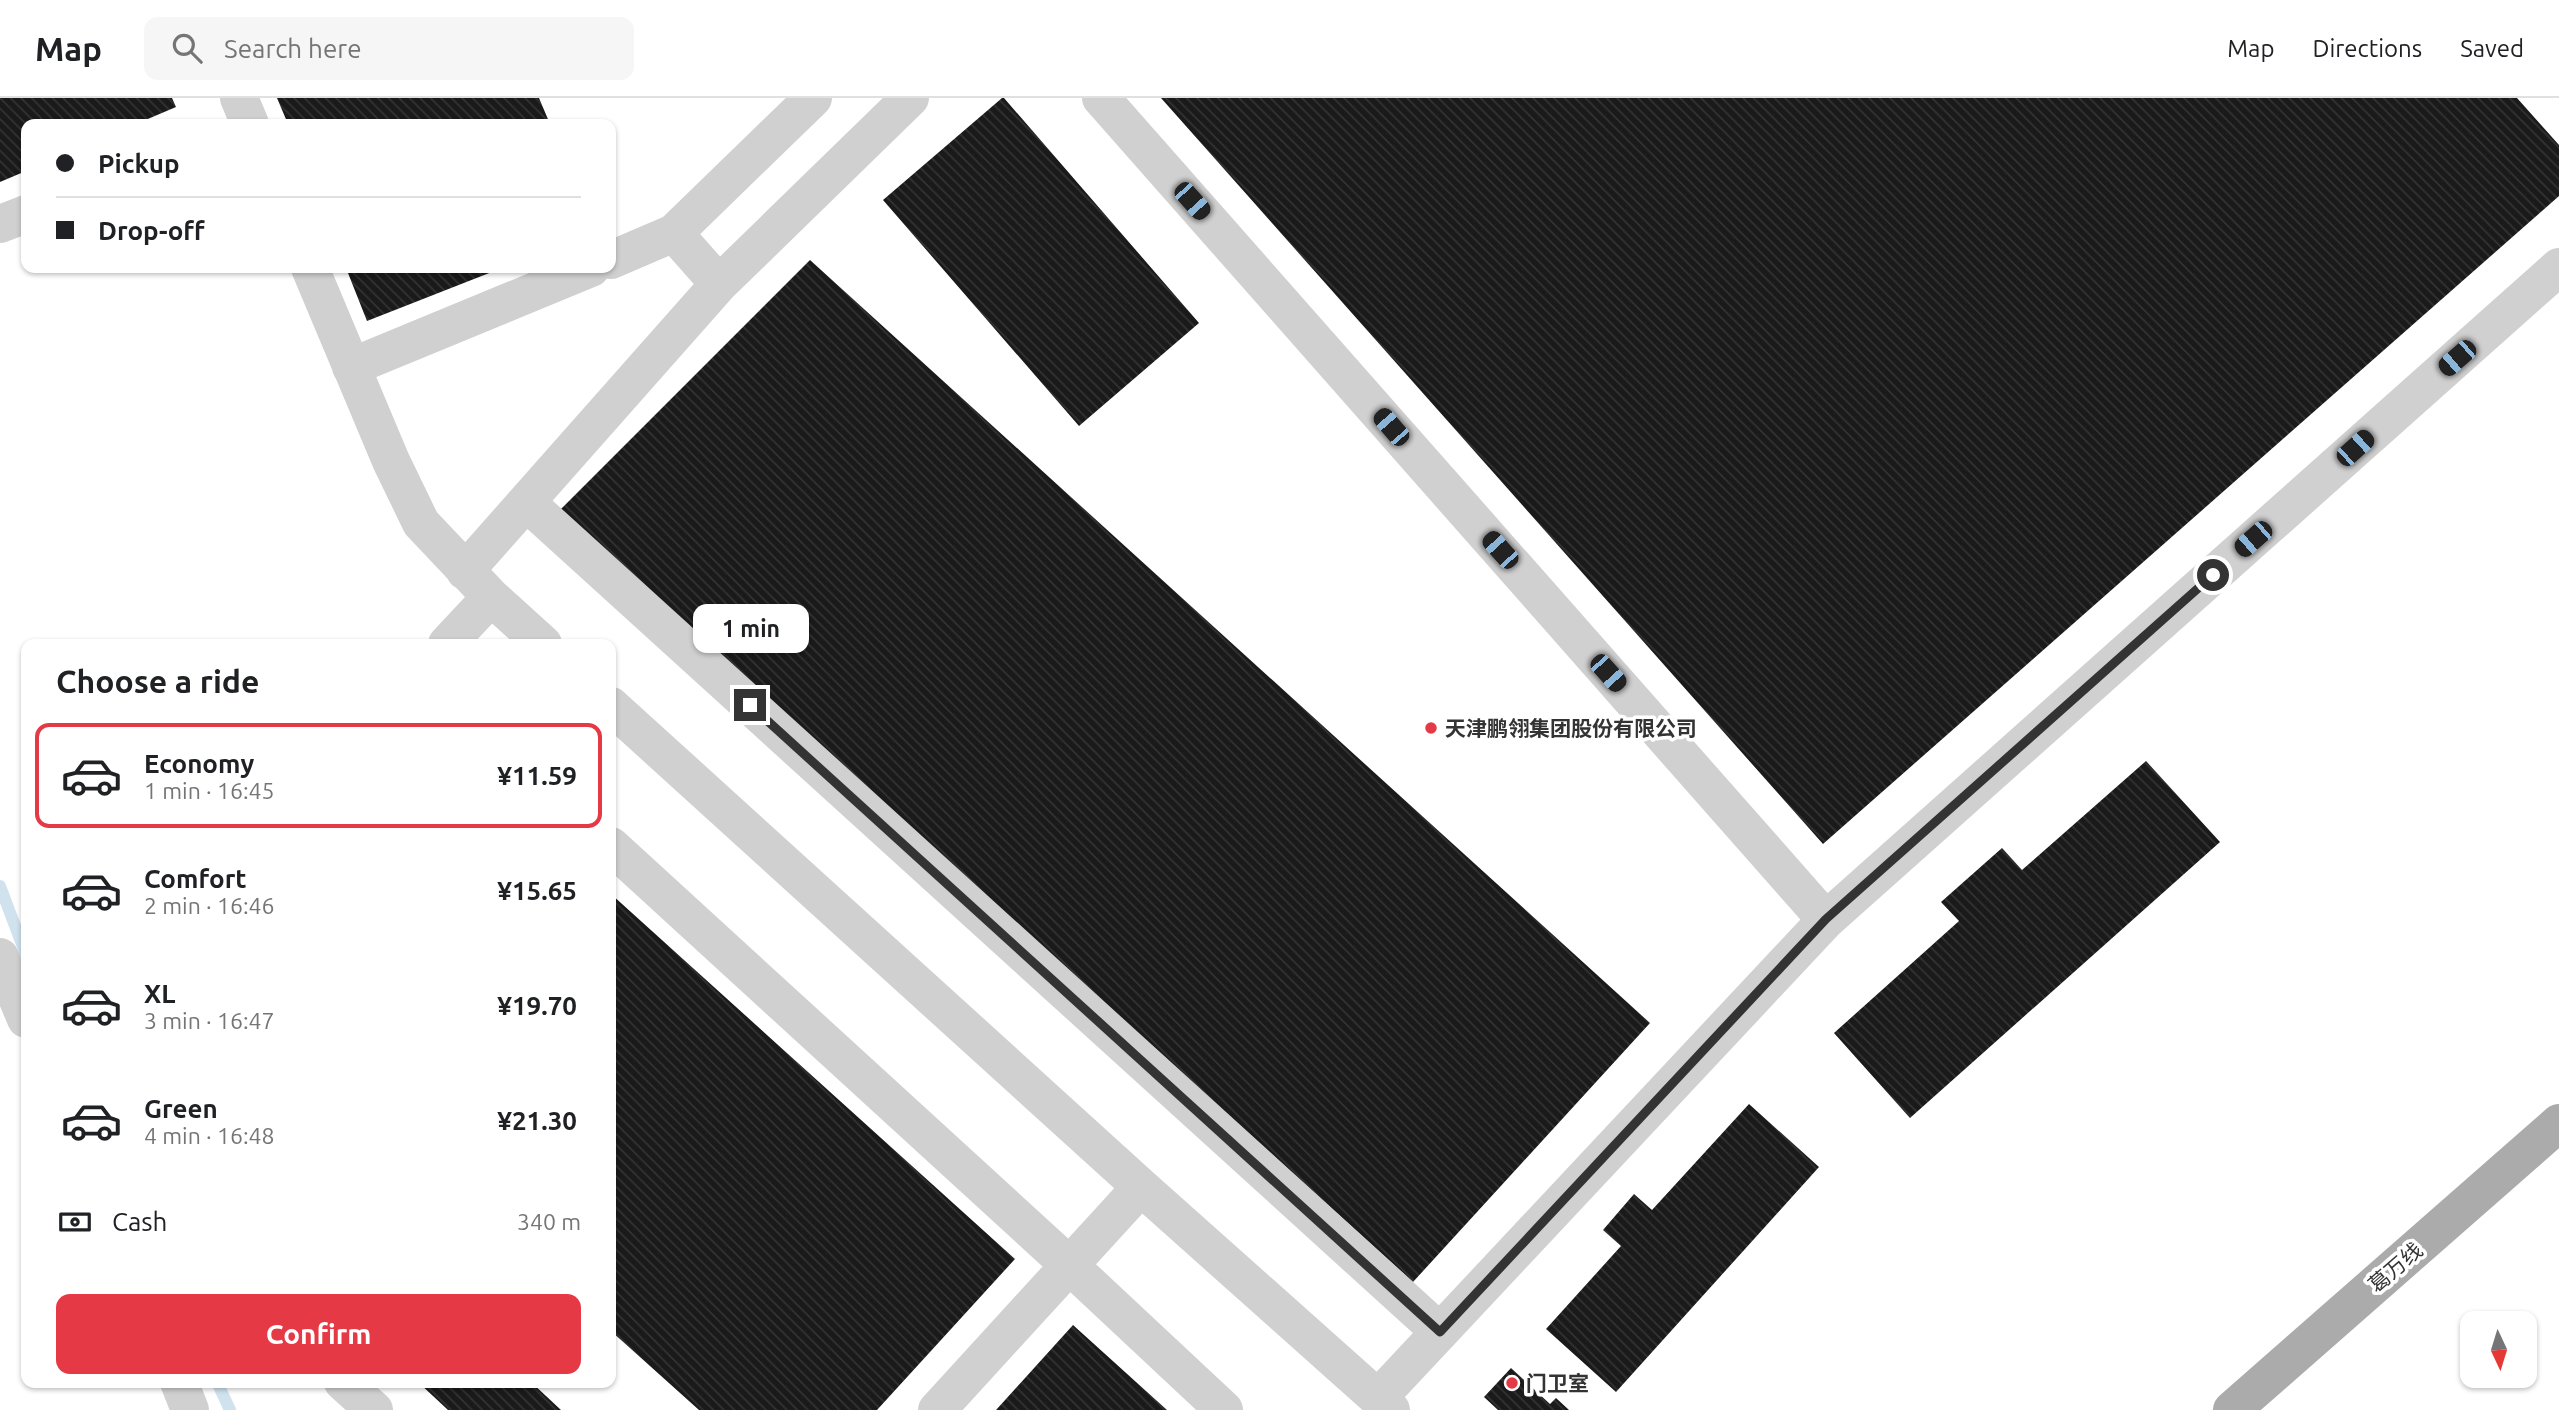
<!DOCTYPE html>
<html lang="en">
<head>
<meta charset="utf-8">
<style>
  :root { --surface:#fff; --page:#f6f6f6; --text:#202124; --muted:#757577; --line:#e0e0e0; --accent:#e63946 }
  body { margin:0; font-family:Ubuntu,"Noto Sans SC",sans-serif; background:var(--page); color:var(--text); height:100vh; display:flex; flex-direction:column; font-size:26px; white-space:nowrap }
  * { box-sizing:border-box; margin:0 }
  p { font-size:23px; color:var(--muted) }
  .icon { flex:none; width:38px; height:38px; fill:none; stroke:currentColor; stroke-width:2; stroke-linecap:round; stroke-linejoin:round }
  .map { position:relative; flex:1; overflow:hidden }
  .panel { position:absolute; left:21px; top:541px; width:595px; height:749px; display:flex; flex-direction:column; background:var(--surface); border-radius:14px; box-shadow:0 2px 5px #0004 }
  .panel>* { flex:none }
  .top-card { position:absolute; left:21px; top:21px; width:595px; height:154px; border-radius:14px; box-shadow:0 2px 5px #0004; display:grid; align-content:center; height:154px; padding:0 35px; background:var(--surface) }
  .needle { width:46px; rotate:176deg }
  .buttons { position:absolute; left:2460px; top:1213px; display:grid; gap:14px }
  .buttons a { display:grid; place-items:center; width:77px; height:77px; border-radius:14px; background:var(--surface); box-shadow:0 2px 5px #0004; font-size:35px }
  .end { position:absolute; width:32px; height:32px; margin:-16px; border:9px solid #333; background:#fff; box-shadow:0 0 0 4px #fff }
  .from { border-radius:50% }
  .bubble { position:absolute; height:49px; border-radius:14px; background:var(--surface); box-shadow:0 2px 5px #0004; font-size:23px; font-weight:700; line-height:49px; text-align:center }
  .car { position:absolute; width:21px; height:42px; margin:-21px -10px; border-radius:9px; box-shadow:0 0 5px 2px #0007; background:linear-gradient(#222 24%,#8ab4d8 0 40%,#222 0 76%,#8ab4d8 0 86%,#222 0) }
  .top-card b { display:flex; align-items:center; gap:24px; height:66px; font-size:26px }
  .top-card b+b { border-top:2px solid var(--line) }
  .top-card i { width:18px; height:18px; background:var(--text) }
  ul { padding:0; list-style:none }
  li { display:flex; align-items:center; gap:21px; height:105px; margin:0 14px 10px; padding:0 21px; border:4px solid transparent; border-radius:14px }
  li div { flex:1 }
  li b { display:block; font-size:26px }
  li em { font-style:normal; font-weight:700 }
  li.on { border-color:var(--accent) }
  li>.icon { width:63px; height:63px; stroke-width:1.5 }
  h2 { padding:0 35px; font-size:32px; line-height:84px }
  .pay { display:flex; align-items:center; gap:18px; height:77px; padding:0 35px; font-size:26px }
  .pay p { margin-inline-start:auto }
  .button { display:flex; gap:14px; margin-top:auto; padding:14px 35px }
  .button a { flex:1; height:80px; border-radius:14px; background:var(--accent); color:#fff; font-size:28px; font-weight:700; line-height:80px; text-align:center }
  header { display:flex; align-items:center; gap:42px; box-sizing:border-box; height:98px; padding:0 35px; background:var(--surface); border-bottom:2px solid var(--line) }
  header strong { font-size:33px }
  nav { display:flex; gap:38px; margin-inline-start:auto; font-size:24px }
  .search { width:490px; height:63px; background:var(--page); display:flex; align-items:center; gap:18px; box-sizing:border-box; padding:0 24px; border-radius:14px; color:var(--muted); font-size:26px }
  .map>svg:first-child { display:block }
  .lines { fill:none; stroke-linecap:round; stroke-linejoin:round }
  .stream { stroke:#cfe2ee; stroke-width:12 }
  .building { fill:url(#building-back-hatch) }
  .minor { stroke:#d0d0d0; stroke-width:38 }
  .major { stroke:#ababab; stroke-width:38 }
  .route { stroke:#333; stroke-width:9 }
  .poi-dot { fill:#e63946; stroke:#fff; stroke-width:2.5 }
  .labels { text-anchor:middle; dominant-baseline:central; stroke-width:7; stroke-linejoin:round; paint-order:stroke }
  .poi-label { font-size:21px; font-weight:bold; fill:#333; stroke:#fff; text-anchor:start }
  .street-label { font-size:21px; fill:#333; stroke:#fff }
</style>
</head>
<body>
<header>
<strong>Map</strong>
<div class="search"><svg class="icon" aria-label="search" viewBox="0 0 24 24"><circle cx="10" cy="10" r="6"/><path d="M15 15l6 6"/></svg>Search here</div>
<nav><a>Map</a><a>Directions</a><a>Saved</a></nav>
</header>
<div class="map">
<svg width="2559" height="1312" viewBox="0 0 2559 1312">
  <defs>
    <pattern id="building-back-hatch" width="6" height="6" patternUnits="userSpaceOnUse" patternTransform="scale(1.75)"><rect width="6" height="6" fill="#1a1a1a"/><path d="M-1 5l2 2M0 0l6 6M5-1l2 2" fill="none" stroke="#333"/></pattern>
  </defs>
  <rect width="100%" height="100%" fill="#fff"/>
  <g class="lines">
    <path class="stream" d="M0,788l26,69
      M217,1284l13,28"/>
  </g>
  <path class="building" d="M0,0h172l4,9 -40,17h-110v47l-26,11z
    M277,0h262l11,26h-262z
    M1002,0h2l195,225 -120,103 -196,-226z
    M1161,0h1356l42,47v51l-736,648z
    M810,162l840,763 -237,259 -853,-772z
    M346,170h156l-135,53z
    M2146,663l74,81 -310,276 -76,-85 125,-112 -18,-19 61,-54 20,22z
    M611,796l404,365 -138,151h-178l-88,-79z
    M1749,1006l70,63 -203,225 -70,-63 75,-83 -18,-16 31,-36 18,16z
    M1073,1227l94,85h-171z
    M1511,1270l39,36 6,-6 13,12h-71l-14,-13z
    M418,1284h113l30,28h-113z"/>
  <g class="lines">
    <path class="minor" d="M239,0l11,26
      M1101,0l725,822
      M0,126l26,-10
      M674,135l139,-135
      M611,162l63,-27 45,51
      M310,170l81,193 30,62 70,74 52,47
      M351,269l240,-99
      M527,405l913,829
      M465,473l254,-287 191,-186
      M447,546l44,-47
      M611,608l530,481 250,223
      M611,748l458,419 155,145
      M0,859l26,62
      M179,1284l11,28
      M343,1284l31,28
      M1378,1300l448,-478 733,-653
      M937,1312l204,-223"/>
    <path class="major" d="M2232,1312l327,-287"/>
  </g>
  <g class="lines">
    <path class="route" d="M750,607l690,627 386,-413 387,-344"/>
  </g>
  <g class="poi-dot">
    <circle cx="1431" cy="630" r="7"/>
    <circle cx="1512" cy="1285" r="7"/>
  </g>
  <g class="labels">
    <g class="poi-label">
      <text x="1445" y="630">天津鹏翎集团股份有限公司</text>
      <text x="1526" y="1285">门卫室</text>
    </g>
    <g class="street-label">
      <text transform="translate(2395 1169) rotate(-41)">葛万线</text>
    </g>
  </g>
</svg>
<div class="buttons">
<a><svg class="needle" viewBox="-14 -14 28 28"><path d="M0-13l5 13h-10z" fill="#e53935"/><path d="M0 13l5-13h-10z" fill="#757577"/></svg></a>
</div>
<i class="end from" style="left:2213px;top:477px"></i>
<i class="end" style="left:750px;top:607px"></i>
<div class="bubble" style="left:693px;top:506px;width:116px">1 min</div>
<i class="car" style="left:1192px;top:103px;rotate:138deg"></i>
<i class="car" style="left:2457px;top:260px;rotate:229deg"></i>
<i class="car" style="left:1391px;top:329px;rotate:319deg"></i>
<i class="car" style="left:2355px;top:350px;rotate:48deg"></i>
<i class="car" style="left:2253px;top:441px;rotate:229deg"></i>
<i class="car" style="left:1500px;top:452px;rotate:318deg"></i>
<i class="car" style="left:1608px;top:575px;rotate:138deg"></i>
<div class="top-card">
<b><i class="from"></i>Pickup</b>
<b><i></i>Drop-off</b>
</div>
<section class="panel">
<h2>Choose a ride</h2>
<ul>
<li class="on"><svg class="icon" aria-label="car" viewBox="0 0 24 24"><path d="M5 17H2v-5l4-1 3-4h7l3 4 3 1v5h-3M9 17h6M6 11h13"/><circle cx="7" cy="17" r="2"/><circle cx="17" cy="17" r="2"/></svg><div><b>Economy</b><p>1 min · 16:45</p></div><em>¥11.59</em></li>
<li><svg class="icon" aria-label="car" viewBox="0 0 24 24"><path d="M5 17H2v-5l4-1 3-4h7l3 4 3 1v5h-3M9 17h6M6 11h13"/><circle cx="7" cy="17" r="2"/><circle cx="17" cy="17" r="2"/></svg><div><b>Comfort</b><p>2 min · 16:46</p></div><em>¥15.65</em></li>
<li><svg class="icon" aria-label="car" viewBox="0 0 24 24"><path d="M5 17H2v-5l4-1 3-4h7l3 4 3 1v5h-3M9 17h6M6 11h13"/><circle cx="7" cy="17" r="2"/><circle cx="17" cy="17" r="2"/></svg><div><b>XL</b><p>3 min · 16:47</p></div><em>¥19.70</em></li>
<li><svg class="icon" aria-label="car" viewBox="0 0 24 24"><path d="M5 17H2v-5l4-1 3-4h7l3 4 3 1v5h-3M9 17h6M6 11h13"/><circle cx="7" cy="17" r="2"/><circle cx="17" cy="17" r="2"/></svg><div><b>Green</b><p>4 min · 16:48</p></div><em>¥21.30</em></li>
</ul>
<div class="pay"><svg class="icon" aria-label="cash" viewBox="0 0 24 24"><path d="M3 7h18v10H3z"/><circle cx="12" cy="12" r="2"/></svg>Cash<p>340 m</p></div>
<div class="button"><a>Confirm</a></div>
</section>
</div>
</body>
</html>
